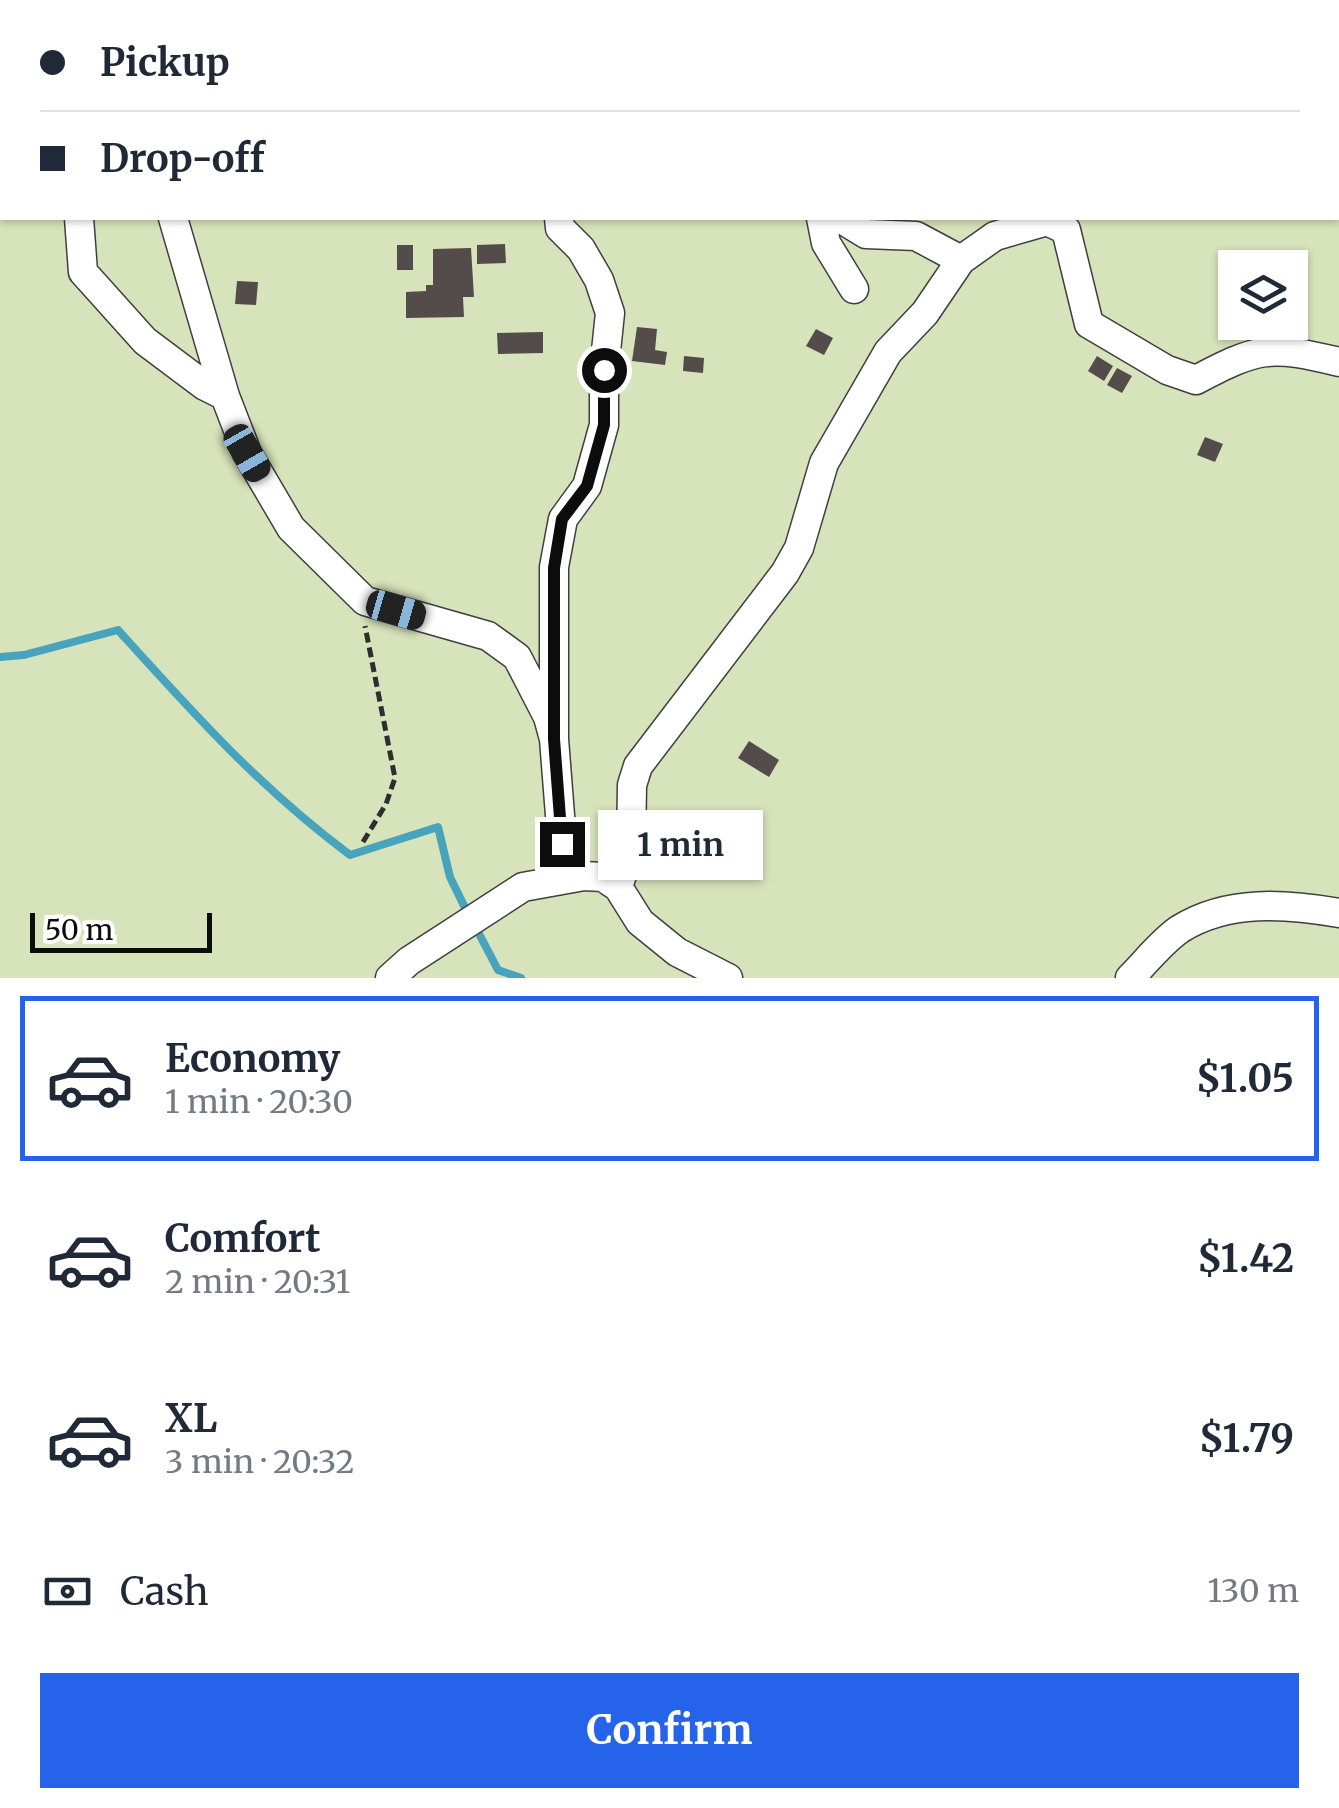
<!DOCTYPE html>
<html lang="en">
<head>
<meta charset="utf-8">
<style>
  :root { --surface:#fff; --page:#f2f2f3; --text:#1f2937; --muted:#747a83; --line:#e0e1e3; --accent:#2563eb }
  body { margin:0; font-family:Merriweather,serif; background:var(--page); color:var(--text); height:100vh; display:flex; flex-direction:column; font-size:38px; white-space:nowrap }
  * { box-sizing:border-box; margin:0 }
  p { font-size:32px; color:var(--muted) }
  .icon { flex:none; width:55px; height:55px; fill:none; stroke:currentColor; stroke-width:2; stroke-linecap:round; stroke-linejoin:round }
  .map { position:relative; height:978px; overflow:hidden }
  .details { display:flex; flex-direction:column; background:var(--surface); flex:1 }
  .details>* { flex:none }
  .banner { position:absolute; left:0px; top:0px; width:1340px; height:220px; box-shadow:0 2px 8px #0004; display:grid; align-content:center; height:220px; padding:0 40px; background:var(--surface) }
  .controls { position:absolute; left:1218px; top:250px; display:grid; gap:20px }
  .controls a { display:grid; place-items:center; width:90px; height:90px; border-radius:0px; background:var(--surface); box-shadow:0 2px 8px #0004; font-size:50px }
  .scale { position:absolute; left:30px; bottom:25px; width:182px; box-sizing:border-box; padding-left:10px; border:5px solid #0c0c0c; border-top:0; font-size:28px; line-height:35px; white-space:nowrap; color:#0c0c0c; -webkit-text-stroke:8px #fff; paint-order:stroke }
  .end { position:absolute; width:45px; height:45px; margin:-22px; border:12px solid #0c0c0c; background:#fff; box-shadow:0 0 0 5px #fff }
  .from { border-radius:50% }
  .bubble { position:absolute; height:70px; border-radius:0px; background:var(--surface); box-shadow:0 2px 8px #0004; font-size:32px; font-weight:700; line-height:70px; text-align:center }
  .car { position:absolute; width:30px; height:60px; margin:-30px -15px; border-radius:12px; box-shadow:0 0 8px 2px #0007; background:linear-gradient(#222 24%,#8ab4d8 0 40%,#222 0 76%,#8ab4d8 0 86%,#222 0) }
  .banner b { display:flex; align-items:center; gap:35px; height:95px; font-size:38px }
  .banner b+b { border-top:2px solid var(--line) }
  .banner i { width:25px; height:25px; background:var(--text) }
  ul { padding:18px 0 0; list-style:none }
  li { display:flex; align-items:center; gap:30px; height:165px; margin:0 20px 15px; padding:0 20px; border:5px solid transparent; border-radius:0px }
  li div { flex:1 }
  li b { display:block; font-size:38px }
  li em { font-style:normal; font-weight:700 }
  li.on { border-color:var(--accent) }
  li>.icon { width:90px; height:90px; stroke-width:1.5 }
  .pay { display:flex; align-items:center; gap:25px; height:110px; padding:0 40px; font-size:38px }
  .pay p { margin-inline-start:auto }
  .cta { display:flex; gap:20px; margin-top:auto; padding:20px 40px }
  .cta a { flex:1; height:115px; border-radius:0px; background:var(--accent); color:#fff; font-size:40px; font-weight:700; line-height:115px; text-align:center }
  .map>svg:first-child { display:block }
  .green { fill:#d7e3bb; fill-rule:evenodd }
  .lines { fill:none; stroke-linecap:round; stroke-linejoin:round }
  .stream { stroke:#48a4bc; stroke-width:8 }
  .building { fill:#534c4a }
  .minor-casing { stroke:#3f3f3f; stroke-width:31 }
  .path { stroke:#2e2e2e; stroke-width:5; stroke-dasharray:10 5; stroke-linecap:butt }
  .minor { stroke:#fff; stroke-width:28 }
  .route { stroke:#0c0c0c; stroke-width:12 }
</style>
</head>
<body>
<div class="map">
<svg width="1339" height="978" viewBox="0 0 1339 978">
  <rect width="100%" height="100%" fill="#fdf7ed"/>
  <path class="green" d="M0,0h1339v978h-1339zM2,2h1336v216h-1336zM1235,268h55v54h-55z"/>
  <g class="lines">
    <path class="stream" d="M0,657l24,-2 94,-25c76,84 141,157 232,225l88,-28 12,50 18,37
      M475,926l23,44 23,8"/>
  </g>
  <path class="building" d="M505,244l1,19 -29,1v-19z
    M397,245h16v25h-16z
    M471,248l3,49h-11l1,20 -58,1v-26l20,-1v-6h7v-36z
    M237,281l21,1 -2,23 -21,-1z
    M637,327l20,2 -2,21 12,2 -2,13 -33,-4z
    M816,329l17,9 -9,17 -18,-9z
    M543,332v21l-45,1 -1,-21z
    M684,356l20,2 -1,15 -20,-2z
    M1097,356l16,10 -9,15 -16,-10z
    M1117,368l15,8 -10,17 -15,-8z
    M1205,437l18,7 -8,18 -18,-7z
    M749,741l30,19 -10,17 -31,-19z"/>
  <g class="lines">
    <g class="minor-casing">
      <path id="minor" d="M7,0l1,2
        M191,2v-2
        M551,2v-2
        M1052,2v-2
        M79,218l4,54 62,69 60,45 20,10 22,57 44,75 74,73 123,35 29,21 31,60 6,22
        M173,218l52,178
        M559,218l1,10 21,21 18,31 11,33 -6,57v55l-17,61 -24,33 -9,48v172l11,140
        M821,218l5,25 28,46
        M840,218l26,16 50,2 45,24
        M618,887l13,-39 1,-63 6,-19 147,-193 14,-25 25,-85 64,-111 37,-39 36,-53 34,-24 52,-15 19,9 23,94 78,46 29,10c62,-33 74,-35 143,-18
        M390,978l19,-17 114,-74 61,-11 19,1 15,10 22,35 37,30 51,26
        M1130,978c16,-16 32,-37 50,-49 48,-30 106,-25 159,-16"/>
    </g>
    <path class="path" d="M363,842l23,-38 9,-26 -30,-152"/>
    <use href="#minor" class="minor"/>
  </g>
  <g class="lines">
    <path class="route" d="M562,844l-8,-105v-171l8,-49 25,-33 17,-61v-55"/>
  </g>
</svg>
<div class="controls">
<a><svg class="icon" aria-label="layers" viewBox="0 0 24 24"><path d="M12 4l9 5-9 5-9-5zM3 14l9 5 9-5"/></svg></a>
</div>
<div class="scale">50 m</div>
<i class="end from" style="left:604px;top:370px"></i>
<i class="end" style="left:562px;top:844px"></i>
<div class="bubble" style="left:598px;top:810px;width:165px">1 min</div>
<i class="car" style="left:247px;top:453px;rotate:150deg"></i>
<i class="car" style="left:396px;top:610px;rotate:106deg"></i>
<div class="banner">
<b><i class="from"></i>Pickup</b>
<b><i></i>Drop-off</b>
</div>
</div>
<section class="details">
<ul>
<li class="on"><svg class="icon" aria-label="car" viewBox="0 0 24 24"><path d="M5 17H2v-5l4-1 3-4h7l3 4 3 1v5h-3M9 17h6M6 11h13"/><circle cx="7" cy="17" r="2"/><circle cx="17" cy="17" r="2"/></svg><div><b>Economy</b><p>1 min · 20:30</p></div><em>$1.05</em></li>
<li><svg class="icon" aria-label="car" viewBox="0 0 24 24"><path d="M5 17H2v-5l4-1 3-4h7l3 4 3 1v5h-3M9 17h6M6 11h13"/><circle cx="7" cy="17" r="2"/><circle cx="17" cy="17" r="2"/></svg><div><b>Comfort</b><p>2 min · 20:31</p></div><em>$1.42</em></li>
<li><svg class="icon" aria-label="car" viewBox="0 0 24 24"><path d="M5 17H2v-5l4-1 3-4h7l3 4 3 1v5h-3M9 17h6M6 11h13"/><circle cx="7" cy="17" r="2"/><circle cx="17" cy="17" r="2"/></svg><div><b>XL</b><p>3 min · 20:32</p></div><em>$1.79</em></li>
</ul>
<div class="pay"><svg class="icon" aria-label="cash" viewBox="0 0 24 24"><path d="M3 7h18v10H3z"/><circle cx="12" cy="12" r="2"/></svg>Cash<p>130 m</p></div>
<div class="cta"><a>Confirm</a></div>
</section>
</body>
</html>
